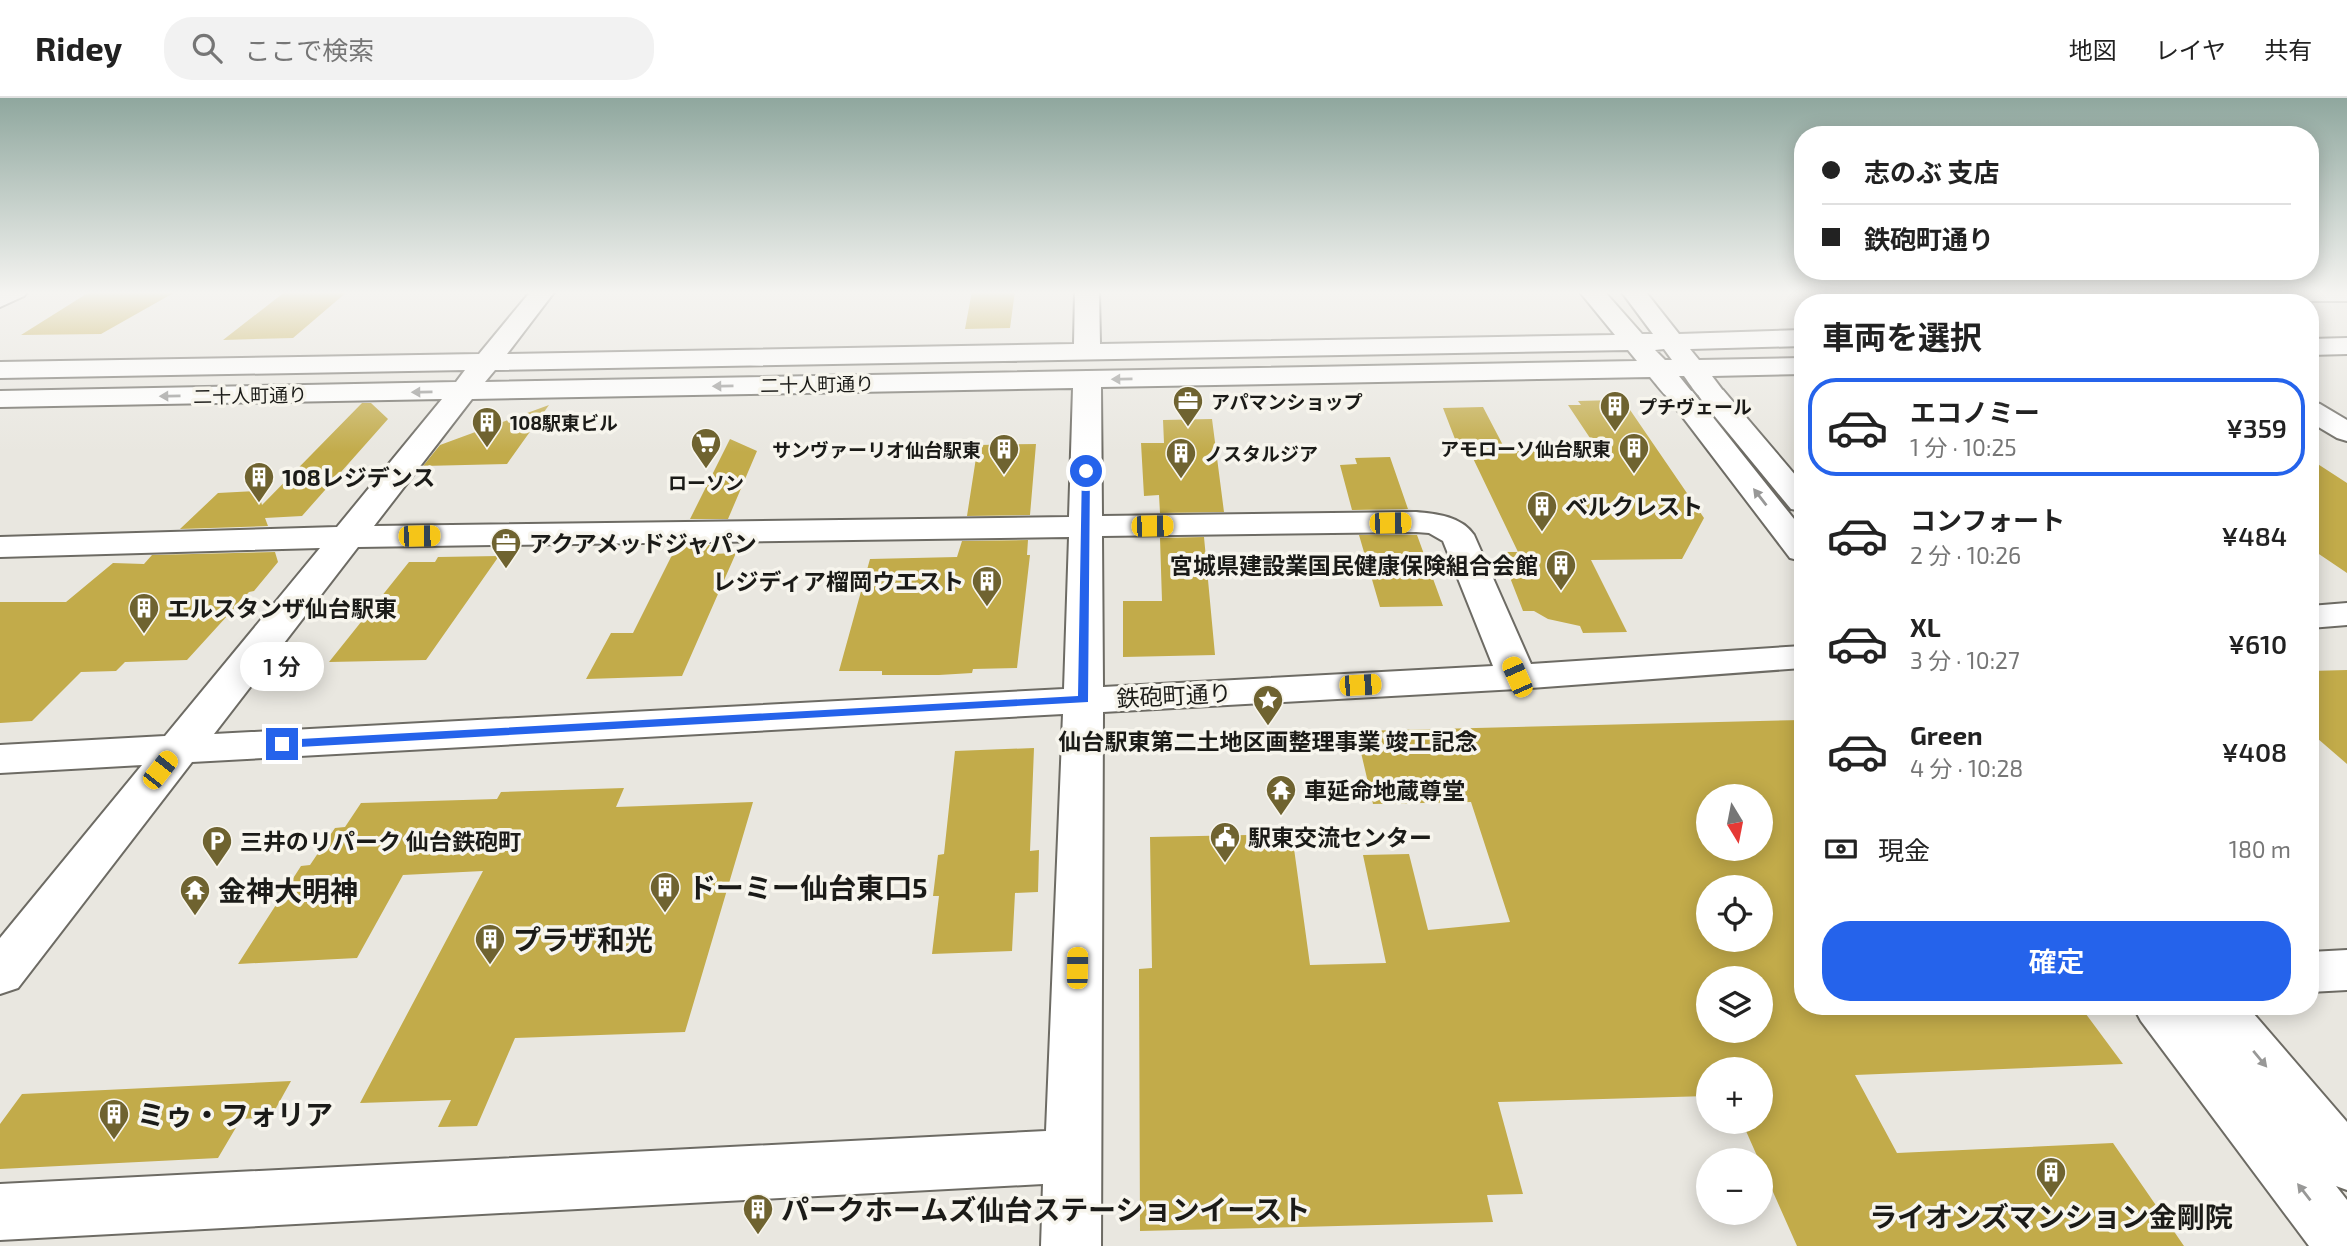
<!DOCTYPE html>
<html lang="ja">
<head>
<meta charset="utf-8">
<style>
  :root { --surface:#fff; --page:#f2f2f2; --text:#222; --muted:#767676; --line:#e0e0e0; --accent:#2563eb }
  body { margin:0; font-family:"Exo 2","Noto Sans JP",sans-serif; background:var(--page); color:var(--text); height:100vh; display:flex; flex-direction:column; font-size:26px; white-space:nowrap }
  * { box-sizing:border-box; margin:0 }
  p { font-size:23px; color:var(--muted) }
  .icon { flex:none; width:38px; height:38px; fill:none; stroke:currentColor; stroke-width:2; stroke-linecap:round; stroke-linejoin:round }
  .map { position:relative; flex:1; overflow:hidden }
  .panel { position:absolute; left:1794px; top:196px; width:525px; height:721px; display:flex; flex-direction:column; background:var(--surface); border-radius:28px; box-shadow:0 4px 18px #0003 }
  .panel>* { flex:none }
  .banner { position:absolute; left:1794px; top:28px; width:525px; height:154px; border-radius:28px; box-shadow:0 4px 18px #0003; display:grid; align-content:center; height:154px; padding:0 28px; background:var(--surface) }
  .needle { width:46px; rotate:170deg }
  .buttons { position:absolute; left:1696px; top:686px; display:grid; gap:14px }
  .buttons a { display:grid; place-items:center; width:77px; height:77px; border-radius:50%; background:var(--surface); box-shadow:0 4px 18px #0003; font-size:35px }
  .end { position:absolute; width:32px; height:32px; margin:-16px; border:9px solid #2563eb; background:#fff; box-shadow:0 0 0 4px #fff }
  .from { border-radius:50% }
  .bubble { position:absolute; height:49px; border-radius:24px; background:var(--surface); box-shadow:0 4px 18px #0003; font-size:23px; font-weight:600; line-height:49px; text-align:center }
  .car { position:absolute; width:21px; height:42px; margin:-21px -10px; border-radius:9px; box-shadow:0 0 5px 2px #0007; background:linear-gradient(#f5c518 24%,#345 0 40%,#f5c518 0 76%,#345 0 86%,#f5c518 0) }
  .banner b { display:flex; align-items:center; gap:24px; height:66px; font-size:26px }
  .banner b+b { border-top:2px solid var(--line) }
  .banner i { width:18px; height:18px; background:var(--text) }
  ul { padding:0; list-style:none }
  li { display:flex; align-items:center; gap:21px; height:98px; margin:0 14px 10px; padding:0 14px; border:4px solid transparent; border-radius:28px }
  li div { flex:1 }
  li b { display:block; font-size:26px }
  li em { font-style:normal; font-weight:600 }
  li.selected { border-color:var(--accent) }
  li>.icon { width:63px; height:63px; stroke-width:1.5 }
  h2 { padding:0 28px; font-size:32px; line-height:84px }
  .pay { display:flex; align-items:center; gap:18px; height:77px; padding:0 28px; font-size:26px }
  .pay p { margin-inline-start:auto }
  .cta { display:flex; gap:14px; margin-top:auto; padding:14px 28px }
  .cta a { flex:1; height:80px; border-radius:28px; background:var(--accent); color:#fff; font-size:28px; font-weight:600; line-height:80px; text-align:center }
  header { display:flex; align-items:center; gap:42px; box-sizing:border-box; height:98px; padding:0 35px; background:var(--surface); border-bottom:2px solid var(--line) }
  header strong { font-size:33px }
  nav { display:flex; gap:38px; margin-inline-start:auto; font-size:24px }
  .search { width:490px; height:63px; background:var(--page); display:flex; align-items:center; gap:18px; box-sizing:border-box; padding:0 24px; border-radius:28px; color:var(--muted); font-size:26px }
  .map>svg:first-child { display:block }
  .building { fill:#c2ab4a; fill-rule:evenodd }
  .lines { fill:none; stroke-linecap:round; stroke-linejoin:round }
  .minor-casing { stroke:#6d6b64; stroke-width:4 }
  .tertiary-casing { stroke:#6d6b64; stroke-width:4 }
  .minor { fill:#fff; fill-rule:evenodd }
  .tertiary { fill:#fff; fill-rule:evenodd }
  .oneway { fill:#989897 }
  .route { fill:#2563eb }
  .labels { text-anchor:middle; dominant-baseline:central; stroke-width:7; stroke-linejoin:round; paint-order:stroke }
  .far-street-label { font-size:19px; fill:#1b1b18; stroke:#f7f5ed }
  .far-poi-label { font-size:19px; font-weight:bold; fill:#1b1b18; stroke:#f7f5ed; text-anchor:start }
  .poi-label { font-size:23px; font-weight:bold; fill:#1b1b18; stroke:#f7f5ed; text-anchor:start }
  .street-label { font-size:23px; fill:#1b1b18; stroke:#f7f5ed }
  .near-poi-label { font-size:28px; font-weight:bold; fill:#1b1b18; stroke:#f7f5ed; text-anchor:start }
</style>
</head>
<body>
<header>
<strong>Ridey</strong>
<div class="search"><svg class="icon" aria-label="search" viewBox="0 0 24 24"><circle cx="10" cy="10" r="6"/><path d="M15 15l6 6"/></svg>ここで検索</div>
<nav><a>地図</a><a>レイヤ</a><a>共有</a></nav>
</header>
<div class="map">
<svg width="2347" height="1148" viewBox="0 0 2347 1148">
  <rect width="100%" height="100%" fill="#e9e7e0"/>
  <path class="building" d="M91,193h86l-76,43 -80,1z
    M286,193h62l-55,47 -70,2z
    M972,193h43l-5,37 -45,1z
    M1615,302l11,4 78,114 -22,41 -91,1 36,72 -44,1 -3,-7 -32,-7 -14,-8h-11l-23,-59h18l-48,-100h-10l-17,-44 40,-1 23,44 92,-1 -30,-45h13l-3,-4z
    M362,305h9l17,16 -86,97 -37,2 3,8 -88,3 38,-36 40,-2 4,14z
    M549,307l-42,59 -84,2 17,-21z
    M1212,321l12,93 -64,1 -1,-18 -15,1 -3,-53h23l-1,-23z
    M730,341l27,12 -29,68h-38z
    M1036,346l-6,71 -63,1 11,-71z
    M1390,359l18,52 -56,1 -12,-45 17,-1 -2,-6z
    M2310,361l37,24v90l-37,-25z
    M1359,437h58l26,71 -63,1z
    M1204,439l11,118 -92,2v-56h39l-2,-63z
    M1028,442l-1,15h3l-13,113 -44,1 -1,4 -33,2h-57v-4h-43l31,-112 87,-2 5,-16z
    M677,447h39l-4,9 24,-1 -54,123 -96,3 25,-46h22z
    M275,454l3,10 -24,29 -5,1 -62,68 -62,2 -9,9 -35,1 -49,49 -32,2v-121h66l47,-39 31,1 8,-9z
    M499,458l-73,104 -97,2 80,-100h26l3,-5z
    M2347,572v94l-37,-32v-61z
    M1802,622v286h278l43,58 -268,11 42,78 216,-10 71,103h-387l-55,-124h18v-53h-52v27l-210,6 25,92 -36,1 6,27 -353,9 -1,-262 13,-1 -2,-131 142,-3 18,131 76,-2 -23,-108 46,-1 19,76 82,-8 -39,-120 -98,2 -17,-73zM1708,698h52v53h-52zM1708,789h52v53h-52zM1708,880h52v53h-52z
    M1034,650l-4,103 9,-1 -1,42 -23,1 -3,58 -80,3 7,-58h-6l5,-41 6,-1 11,-103z
    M624,690l-8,19 137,-5 -68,230 -170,6 -38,88 -39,1 13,-27 -91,3 123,-232 -80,4 -46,83 -119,6 63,-98 9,-1 25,-37 10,-1 16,-24 136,-4 4,-7z
    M291,983l-20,36 -30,2 -23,39 -218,11v-45l22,-30z"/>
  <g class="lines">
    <g class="minor-casing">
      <path id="minor" d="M2265,193h82v10h-152l3,-5 9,-2z
        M1713,290l10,2 79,93v28l-11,-2 -88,-107 -4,-6 4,-6z
        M1682,291l10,2 110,138v32l-12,-3 -118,-155 -4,-6 4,-6z
        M2133,908h56l3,3 -2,-3h57l100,116v68l-11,-4 11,14v46h-38l-168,-225z"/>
    </g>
    <g class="tertiary-casing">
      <path id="tertiary" d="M0,193h28l-4,5 -24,11z
        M531,193h24l-48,63 567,-10 1,-53h24l1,53 515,-9 -36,-44h25l38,43h11l-32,-43h24l34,43 123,-4v16l-112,3 9,11 103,-2v16l-90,2 15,20 -4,6c-21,5 -27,-10 -39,-26h-5l17,21 -4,6c-21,5 -29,-11 -42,-26l-549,10 1,129 314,-4c21,2 45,4 58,23l57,129 271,-18v22l-285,21 -414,23 -2,534h-60l2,-62 -1043,56v-56l1046,-53 17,-417 -871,48 -174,226 -18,6v-56l142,-173 -142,8v-28l165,-9 155,-188 -320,9v-20l337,-10 105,-128 -442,8v-16l456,-9 9,-12 -465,8v-16l479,-8zM1664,251l8,11h-7l-10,-10zM1628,252l9,11 -1152,21 10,-12zM1073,290l-4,129 -695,9 98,-127zM1416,434l13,1 14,8 50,125 -390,21 -1,-151zM1069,439l-5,152 -850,45 144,-187z
        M2107,193h28l14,12h-29z
        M2347,240v16l-37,1v-16z
        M2310,303l10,3 27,16v21l-10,-3 -27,-16z
        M2347,505v22l-37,3v-22z
        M2347,852v40l-37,2v-40z"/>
    </g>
    <use href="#minor" class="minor"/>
    <use href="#tertiary" class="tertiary"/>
  </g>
  <defs><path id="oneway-solid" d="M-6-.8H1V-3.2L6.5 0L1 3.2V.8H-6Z" transform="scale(1.75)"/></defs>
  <g class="oneway">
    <use href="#oneway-solid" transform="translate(1122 281) rotate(179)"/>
    <use href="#oneway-solid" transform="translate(723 288) rotate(179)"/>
    <use href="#oneway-solid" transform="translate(422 294) rotate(179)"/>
    <use href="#oneway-solid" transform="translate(170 298) rotate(179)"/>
    <use href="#oneway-solid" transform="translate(1760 399) rotate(-128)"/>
    <use href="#oneway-solid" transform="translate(2260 961) rotate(50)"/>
    <use href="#oneway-solid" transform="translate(2304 1094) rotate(-128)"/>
  </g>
  <linearGradient id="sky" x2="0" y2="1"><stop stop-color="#8fa79e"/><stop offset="0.55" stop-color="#f5f4f1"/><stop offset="1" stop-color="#f5f4f1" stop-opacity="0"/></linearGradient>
  <rect width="2347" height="354" fill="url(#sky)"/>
  <path class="route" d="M1082,371l8,2 -2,231 -806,46 -7,-4 7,-4 796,-44z"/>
  <defs>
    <g id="office-pin" transform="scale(1.575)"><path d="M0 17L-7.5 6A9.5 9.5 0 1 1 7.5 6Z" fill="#6f6330" stroke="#f7f5ed"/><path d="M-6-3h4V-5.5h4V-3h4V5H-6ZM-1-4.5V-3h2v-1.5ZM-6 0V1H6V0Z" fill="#fff"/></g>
    <g id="building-pin" transform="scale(1.575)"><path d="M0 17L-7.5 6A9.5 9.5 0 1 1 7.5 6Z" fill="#6f6330" stroke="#f7f5ed"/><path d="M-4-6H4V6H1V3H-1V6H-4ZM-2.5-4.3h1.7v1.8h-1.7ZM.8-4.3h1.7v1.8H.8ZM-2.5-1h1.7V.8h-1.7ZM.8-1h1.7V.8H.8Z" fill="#fff"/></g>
    <g id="supermarket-pin" transform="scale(1.575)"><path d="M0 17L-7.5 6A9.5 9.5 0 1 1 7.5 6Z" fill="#6f6330" stroke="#f7f5ed"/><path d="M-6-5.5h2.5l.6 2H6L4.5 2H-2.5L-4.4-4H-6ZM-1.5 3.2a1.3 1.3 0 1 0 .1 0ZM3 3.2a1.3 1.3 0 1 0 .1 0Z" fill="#fff"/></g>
    <g id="sight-pin" transform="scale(1.575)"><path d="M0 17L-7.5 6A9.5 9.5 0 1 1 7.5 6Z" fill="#6f6330" stroke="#f7f5ed"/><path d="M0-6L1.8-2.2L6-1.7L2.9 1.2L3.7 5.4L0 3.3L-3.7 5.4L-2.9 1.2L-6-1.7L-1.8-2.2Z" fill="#fff"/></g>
    <g id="temple-pin" transform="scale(1.575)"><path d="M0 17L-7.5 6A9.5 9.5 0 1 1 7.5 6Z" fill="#6f6330" stroke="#f7f5ed"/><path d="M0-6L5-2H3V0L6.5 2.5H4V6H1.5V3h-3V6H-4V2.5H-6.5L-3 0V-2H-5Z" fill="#fff"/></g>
    <g id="civic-pin" transform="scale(1.575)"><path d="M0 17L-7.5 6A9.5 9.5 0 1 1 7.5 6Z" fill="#6f6330" stroke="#f7f5ed"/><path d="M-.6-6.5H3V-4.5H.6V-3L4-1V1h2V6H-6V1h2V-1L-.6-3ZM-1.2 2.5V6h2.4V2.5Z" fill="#fff"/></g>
    <g id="parking-pin" transform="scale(1.575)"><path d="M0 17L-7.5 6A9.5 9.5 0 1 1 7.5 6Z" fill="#6f6330" stroke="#f7f5ed"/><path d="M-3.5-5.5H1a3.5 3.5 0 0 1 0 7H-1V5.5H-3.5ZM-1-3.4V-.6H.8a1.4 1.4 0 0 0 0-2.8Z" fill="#fff"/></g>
  </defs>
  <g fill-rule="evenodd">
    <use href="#office-pin" x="1188" y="303"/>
    <use href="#building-pin" x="1615" y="308"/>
    <use href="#building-pin" x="487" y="324"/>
    <use href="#supermarket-pin" x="706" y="345"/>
    <use href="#building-pin" x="1634" y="350"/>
    <use href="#building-pin" x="1004" y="351"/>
    <use href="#building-pin" x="1181" y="355"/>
    <use href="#building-pin" x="259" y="379"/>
    <use href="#building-pin" x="1542" y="408"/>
    <use href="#office-pin" x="506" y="445"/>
    <use href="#building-pin" x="1561" y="467"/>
    <use href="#building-pin" x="987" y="483"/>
    <use href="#building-pin" x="144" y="510"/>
    <use href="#sight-pin" x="1268" y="602"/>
    <use href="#temple-pin" x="1281" y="692"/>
    <use href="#civic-pin" x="1225" y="739"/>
    <use href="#parking-pin" x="217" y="743"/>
    <use href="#building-pin" x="665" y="789"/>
    <use href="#temple-pin" x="195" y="792"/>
    <use href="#building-pin" x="490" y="841"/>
    <use href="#building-pin" x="114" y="1016"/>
    <use href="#building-pin" x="2051" y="1074"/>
    <use href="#building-pin" x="758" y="1111"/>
  </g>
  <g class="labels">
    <g class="far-street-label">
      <text transform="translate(817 286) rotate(-1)">二十人町通り</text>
      <text transform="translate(250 297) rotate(-1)">二十人町通り</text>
    </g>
    <g class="far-poi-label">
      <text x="1211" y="303">アパマンショップ</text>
      <text x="1638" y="308">プチヴェール</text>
      <text x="510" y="324">108駅東ビル</text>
      <text x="1611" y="350" text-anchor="end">アモローソ仙台駅東</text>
      <text x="981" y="351" text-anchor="end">サンヴァーリオ仙台駅東</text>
      <text x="1204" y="355">ノスタルジア</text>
      <text x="706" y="384" text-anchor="middle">ローソン</text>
    </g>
    <g class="poi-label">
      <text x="282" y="379">108レジデンス</text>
      <text x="1565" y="408">ベルクレスト</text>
      <text x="529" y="445">アクアメッドジャパン</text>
      <text x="1538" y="467" text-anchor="end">宮城県建設業国民健康保険組合会館</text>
      <text x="964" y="483" text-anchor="end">レジディア榴岡ウエスト</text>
      <text x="167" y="510">エルスタンザ仙台駅東</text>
      <text x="1268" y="643" text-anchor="middle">仙台駅東第二土地区画整理事業 竣工記念</text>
      <text x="1304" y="692">車延命地蔵尊堂</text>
      <text x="1248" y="739">駅東交流センター</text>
      <text x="240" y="743">三井のリパーク 仙台鉄砲町</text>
    </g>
    <g class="street-label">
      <text transform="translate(1174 597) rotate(-3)">鉄砲町通り</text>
    </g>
    <g class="near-poi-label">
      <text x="688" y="789">ドーミー仙台東口5</text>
      <text x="218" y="792">金神大明神</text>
      <text x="513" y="841">プラザ和光</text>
      <text x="137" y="1016">ミゥ・フォリア</text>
      <text x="781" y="1111">パークホームズ仙台ステーションイースト</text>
      <text x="2051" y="1118" text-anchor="middle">ライオンズマンション金剛院</text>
    </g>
  </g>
</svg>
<div class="buttons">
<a><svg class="needle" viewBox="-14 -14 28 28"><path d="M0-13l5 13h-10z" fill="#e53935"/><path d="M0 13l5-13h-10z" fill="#767676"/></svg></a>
<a><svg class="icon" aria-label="locate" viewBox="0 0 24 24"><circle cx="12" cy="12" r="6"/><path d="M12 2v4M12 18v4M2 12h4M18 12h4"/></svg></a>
<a><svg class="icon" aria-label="layers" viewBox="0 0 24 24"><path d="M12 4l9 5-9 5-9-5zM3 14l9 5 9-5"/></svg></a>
<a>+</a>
<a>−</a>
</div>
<i class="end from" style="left:1086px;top:373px"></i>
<i class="end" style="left:282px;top:646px"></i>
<div class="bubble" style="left:240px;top:544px;width:84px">1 分</div>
<i class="car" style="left:1390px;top:425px;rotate:89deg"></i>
<i class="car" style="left:1152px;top:428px;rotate:89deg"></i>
<i class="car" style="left:419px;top:438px;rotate:89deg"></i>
<i class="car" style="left:1517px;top:579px;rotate:336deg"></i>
<i class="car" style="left:1360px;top:587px;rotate:87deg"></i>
<i class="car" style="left:160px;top:672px;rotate:38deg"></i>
<i class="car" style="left:1077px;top:870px;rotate:1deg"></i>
<div class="banner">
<b><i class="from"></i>志のぶ 支店</b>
<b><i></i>鉄砲町通り</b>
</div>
<section class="panel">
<h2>車両を選択</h2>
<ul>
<li class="selected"><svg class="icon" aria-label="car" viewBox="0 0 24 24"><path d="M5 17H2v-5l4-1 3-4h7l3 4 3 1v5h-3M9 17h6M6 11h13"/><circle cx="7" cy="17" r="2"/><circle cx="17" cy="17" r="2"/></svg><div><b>エコノミー</b><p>1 分 · 10:25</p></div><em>¥359</em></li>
<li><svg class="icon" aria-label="car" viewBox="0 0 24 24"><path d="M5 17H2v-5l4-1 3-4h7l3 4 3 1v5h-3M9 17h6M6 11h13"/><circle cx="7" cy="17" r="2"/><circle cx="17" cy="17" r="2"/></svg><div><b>コンフォート</b><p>2 分 · 10:26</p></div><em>¥484</em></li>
<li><svg class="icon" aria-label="car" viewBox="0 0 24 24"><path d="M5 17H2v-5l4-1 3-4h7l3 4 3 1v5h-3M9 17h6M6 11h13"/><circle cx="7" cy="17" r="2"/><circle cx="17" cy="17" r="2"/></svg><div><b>XL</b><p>3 分 · 10:27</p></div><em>¥610</em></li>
<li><svg class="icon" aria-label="car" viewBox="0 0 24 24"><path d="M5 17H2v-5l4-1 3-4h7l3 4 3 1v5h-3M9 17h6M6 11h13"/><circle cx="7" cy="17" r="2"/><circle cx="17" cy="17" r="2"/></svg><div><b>Green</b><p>4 分 · 10:28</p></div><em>¥408</em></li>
</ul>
<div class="pay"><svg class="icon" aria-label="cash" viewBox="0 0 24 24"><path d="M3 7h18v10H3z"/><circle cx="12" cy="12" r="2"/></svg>現金<p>180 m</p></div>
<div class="cta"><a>確定</a></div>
</section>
</div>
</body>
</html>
